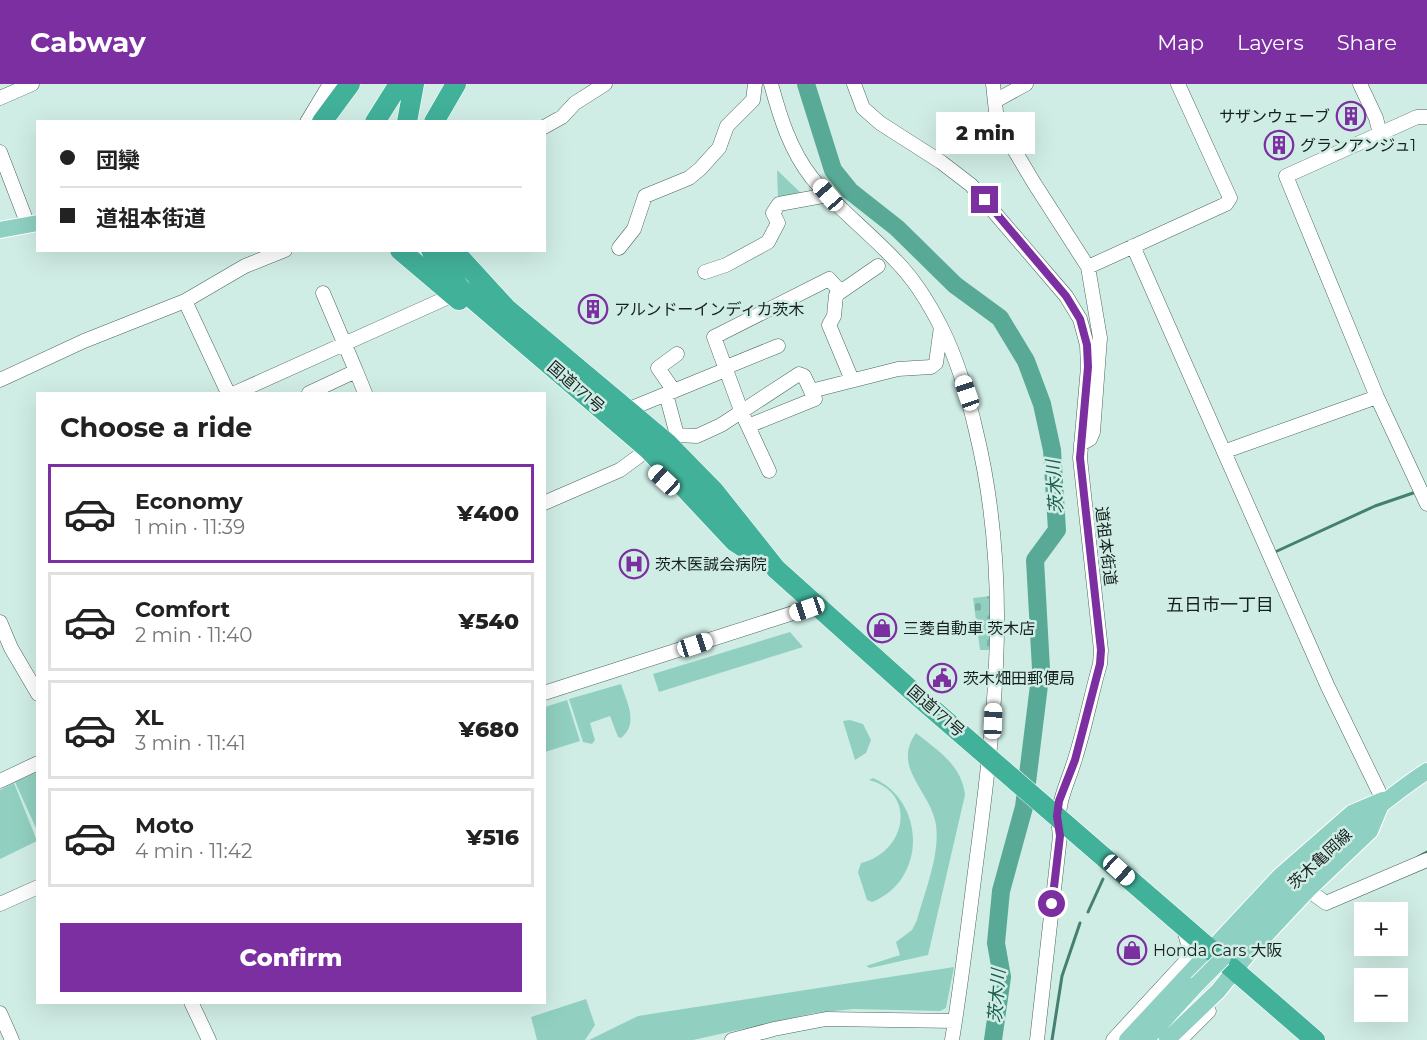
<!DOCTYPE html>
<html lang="en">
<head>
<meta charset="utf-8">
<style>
  :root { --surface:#fff; --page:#f2f2f2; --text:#222; --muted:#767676; --line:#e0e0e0; --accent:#7b2fa0 }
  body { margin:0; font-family:Montserrat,"Noto Sans JP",sans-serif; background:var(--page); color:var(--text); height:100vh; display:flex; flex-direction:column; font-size:22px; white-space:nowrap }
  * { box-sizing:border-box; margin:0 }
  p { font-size:20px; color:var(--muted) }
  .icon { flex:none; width:33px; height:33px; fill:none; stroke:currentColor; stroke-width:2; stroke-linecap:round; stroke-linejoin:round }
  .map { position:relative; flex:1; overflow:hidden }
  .panel { position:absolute; left:36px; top:308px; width:510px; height:612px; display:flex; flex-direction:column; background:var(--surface); border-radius:0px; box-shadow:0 6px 24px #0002 }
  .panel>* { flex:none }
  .guide { position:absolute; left:36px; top:36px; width:510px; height:132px; border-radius:0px; box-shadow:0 6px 24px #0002; display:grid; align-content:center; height:132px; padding:0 24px; background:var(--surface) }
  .fabs { position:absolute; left:1354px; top:818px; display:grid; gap:12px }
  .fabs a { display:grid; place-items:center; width:54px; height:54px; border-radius:0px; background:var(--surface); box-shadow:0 6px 24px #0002; font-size:30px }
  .end { position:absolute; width:27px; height:27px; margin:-14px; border:8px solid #7b2fa0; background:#fff; box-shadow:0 0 0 3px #fff }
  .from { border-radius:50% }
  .bubble { position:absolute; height:42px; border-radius:0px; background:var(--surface); box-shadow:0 6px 24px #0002; font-size:20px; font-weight:800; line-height:42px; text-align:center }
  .car { position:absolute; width:18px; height:36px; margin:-18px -9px; border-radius:8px; box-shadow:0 0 4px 2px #0007; background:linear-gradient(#fff 24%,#345 0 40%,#fff 0 76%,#345 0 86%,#fff 0) }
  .guide b { display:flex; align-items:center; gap:21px; height:57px; font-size:22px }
  .guide b+b { border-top:2px solid var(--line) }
  .guide i { width:15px; height:15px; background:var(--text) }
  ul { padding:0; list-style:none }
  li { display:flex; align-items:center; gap:18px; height:99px; margin:0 12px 9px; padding:0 12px; border:3px solid var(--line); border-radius:0px }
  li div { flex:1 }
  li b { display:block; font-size:22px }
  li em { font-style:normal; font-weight:800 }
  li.active { border-color:var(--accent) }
  li>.icon { width:54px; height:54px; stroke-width:1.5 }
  h2 { padding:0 24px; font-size:27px; line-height:72px }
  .action { display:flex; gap:12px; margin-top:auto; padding:12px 24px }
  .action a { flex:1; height:69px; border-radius:0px; background:var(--accent); color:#fff; font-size:24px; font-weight:800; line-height:69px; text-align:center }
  header { display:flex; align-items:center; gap:36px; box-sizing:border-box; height:84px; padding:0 30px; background:var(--accent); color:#fff }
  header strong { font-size:28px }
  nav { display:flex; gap:33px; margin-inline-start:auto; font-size:21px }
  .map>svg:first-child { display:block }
  .green { fill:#91d0c0 }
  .cemetery { fill:url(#cemetery-stones) }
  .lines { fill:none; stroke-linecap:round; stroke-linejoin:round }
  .stream { stroke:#448072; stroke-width:3 }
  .river { stroke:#58a996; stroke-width:18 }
  .minor-casing { stroke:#4b655e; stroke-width:15 }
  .major-casing { stroke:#fff; stroke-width:18 }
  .highway-casing { stroke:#fff; stroke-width:21 }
  .minor { stroke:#fff; stroke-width:14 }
  .major { stroke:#8ed0c2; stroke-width:16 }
  .highway { stroke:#42b19a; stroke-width:20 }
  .major-bridge-casing { stroke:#fff; stroke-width:18; stroke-linecap:butt }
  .major-bridge { stroke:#8ed0c2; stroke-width:16 }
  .route { stroke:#7b2fa0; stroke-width:8 }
  .labels { text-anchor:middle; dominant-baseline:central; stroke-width:5; stroke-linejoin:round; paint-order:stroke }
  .poi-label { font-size:16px; fill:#16211e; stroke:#d0ede5; text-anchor:start }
  .street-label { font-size:16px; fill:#16211e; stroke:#d0ede5 }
  .water-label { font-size:18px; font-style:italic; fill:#1b5c4f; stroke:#d0ede5 }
  .neighbourhood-label { font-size:18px; fill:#16211e; stroke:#d0ede5 }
</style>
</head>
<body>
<header>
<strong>Cabway</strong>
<nav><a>Map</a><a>Layers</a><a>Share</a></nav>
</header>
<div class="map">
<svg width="1427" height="956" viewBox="0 0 1427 956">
  <defs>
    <pattern id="cemetery-stones" width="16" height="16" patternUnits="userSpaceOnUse" patternTransform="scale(1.5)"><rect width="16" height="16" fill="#91d0c0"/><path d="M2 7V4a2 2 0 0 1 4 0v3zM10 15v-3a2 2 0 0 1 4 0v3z" fill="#7cb2a5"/></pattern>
  </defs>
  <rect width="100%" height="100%" fill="#d0ede5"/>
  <path class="green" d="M777,86l26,25 -25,2z
    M790,548l13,15 -144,45 -6,-18z
    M621,600c6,19 18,39 0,54l-3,-1 -8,-21 -20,7 5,17 -3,4 -9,-2 -14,-43z
    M567,616l13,41 -35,11v-45z
    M850,636l13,4 8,16 -5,13 -11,7 -12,-39z
    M916,649c22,18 46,32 49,62l-37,160 -58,13 -4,-2 34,-11 -4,-13 16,-12 5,-10c8,-29 23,-65 19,-95 -5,-34 -45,-57 -20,-92z
    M37,688v58l-22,-48z
    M873,694c53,23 54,102 -1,124l-5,-2 -9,-28 3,-9c45,-11 57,-70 8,-83z
    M14,699l23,58 -37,18v-69z
    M954,883l-8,41 -6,3 -87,-2 -38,4 -122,27h-104l49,-24z
    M586,915l9,26 -10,15h-48l-6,-23z"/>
  <path class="cemetery" d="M990,512v54h-10l-7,-52z"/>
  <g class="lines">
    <path class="stream" d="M1275,468l100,-46 41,-14
      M1418,773l9,-5
      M1088,828l15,-33
      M1052,956l10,-64 18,-53"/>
    <path class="river" d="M806,0l27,86 17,21 47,37 58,57 45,33 26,43 16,43 10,46 5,80 -22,30 6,109 -17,138 -23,84 -5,52 6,34 -9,63"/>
    <g class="minor-casing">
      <path id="minor" d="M771,0c9,33 19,66 41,94 25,30 57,54 84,83 19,19 34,44 46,68 16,32 26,67 34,102 35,144 20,281 1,425 -8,61 -15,123 -25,184
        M854,0l9,24 17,15 61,39 30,23 95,111 14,23 7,26 1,22 -8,91 21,192 -1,14c-9,31 -15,64 -25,95 -9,30 -20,44 -15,77l-23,204
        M993,0l4,37 37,62 54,84
        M1360,0l16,34 4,16
        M0,14l32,-14
        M995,17l31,-17
        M1427,33h-10l-131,59 91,221 50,107
        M307,38l23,-38
        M544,43l18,-10 13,-14 30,-19
        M0,68l28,73
        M1133,162l195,441 55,113
        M619,164l15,-19 11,-33 44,-18 11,-9 19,-21 8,-22 26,-26 2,-16
        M705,188l21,-7 42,-23 10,-19 -5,-10 6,-9 49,-9
        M323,209l33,78
        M724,284l54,-22
        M0,296l84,-39 101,-40
        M852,296l-23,-55 5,-9 2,-21 42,-29
        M674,307l-16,-23 19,-14
        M228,309l-43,-92 60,-35 40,-16
        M235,309l218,-98
        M309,309l47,-22 9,22
        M666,310l11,41
        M627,326l98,-40
        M748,342l67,-27 -4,-8
        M668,360l9,-9 20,1 24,-11 78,-51 5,2 7,15 87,-22 33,-2 5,-4 5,-36
        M1081,360l9,-5 3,-7 7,-94 -12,-71 138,-63 4,-6 -52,-114
        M1226,367l151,-54
        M769,387l-27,-58 -28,-76 115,-58 11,12
        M544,419l76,-33 19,-14
        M0,538l11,26 27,46
        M544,609l274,-88
        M0,697l38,-18
        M1308,806l18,13 101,-43
        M0,820l38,-17
        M191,918l18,38
        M0,929l12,27
        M732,956l42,-11 52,-10 129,2
        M1113,956l73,-79 2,-17 -5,-18
        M1180,956l29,-29"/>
    </g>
    <g class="major-casing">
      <path id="major" d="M0,146l38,-7
        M1223,874c64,-67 126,-135 204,-187
        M1127,956l153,-164 72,-63 31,-13
        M1146,956l51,-56
        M1167,956l51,-49 30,-37 60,-64 62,-59 13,-31"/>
    </g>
    <g class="highway-casing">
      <path id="highway" d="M322,38l28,-38
        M375,38l24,-38
        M407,38l7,-38
        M434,38l22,-38
        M400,166l59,50
        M431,166l29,38 189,162 85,91 20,13
        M453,166l54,59 161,135 46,47 62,78 145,130 394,341"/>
    </g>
    <use href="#minor" class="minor"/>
    <use href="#major" class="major"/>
    <use href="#highway" class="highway"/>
    <g class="major-bridge-casing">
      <path id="major-bridge" d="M1197,900l26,-26"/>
    </g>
    <use href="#major-bridge" class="major-bridge"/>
  </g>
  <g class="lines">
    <path class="route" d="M985,116l81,96 14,23 7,26 1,22 -8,91 21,192 -1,14 -25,96 -16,41 -2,15 3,20 -8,68"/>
  </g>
  <defs>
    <g id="building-ring" transform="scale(1.5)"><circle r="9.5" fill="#d0ede5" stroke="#7b2fa0" stroke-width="1.5"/><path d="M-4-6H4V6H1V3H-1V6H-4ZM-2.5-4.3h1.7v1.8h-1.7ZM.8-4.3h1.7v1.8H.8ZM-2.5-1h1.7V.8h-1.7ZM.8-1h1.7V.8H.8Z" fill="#7b2fa0"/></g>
    <g id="hospital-ring" transform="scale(1.5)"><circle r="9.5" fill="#d0ede5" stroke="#7b2fa0" stroke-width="1.5"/><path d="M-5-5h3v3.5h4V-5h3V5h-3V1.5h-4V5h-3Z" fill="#7b2fa0"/></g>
    <g id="shop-ring" transform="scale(1.5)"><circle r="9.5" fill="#d0ede5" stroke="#7b2fa0" stroke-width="1.5"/><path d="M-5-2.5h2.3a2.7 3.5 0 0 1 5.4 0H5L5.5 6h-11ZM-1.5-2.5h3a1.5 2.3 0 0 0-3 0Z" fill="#7b2fa0"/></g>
    <g id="civic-ring" transform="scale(1.5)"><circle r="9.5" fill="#d0ede5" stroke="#7b2fa0" stroke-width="1.5"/><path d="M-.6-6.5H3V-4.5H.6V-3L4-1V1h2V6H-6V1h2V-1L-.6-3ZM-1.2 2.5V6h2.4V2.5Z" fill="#7b2fa0"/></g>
  </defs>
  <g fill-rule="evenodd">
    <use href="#building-ring" x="1351" y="32"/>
    <use href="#building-ring" x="1279" y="61"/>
    <use href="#building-ring" x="593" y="225"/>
    <use href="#hospital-ring" x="634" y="480"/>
    <use href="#shop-ring" x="882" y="544"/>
    <use href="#civic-ring" x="942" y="594"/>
    <use href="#shop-ring" x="1132" y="866"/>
  </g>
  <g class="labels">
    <g class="poi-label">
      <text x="1330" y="32" text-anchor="end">サザンウェーブ</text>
      <text x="1300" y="61">グランアンジュ1</text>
      <text x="614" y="225">アルンドーインディカ茨木</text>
      <text x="655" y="480">茨木医誠会病院</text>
      <text x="903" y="544">三菱自動車 茨木店</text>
      <text x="963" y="594">茨木畑田郵便局</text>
      <text x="1153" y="866">Honda Cars 大阪</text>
    </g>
    <g class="street-label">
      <text transform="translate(576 303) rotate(41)">国道171号</text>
      <text transform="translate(1106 462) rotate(83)">道祖本街道</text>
      <text transform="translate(936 627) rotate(41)">国道171号</text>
      <text transform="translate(1320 775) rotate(-43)">茨木亀岡線</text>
    </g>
    <g class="water-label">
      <text transform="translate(1055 403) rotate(-94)">茨木川</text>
      <text transform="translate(997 912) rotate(-86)">茨木川</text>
    </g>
    <g class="neighbourhood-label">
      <text x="1220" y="521">五日市一丁目</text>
    </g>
  </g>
</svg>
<div class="fabs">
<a>+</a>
<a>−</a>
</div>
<i class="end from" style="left:1052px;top:820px"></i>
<i class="end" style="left:985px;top:116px"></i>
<div class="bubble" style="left:936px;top:28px;width:99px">2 min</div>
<i class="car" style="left:828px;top:111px;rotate:319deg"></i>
<i class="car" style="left:967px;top:309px;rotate:341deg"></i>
<i class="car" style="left:664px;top:396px;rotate:313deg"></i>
<i class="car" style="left:807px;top:525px;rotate:251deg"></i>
<i class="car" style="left:695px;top:561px;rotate:72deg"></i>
<i class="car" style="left:993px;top:637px;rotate:2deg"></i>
<i class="car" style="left:1119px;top:786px;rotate:132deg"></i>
<div class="guide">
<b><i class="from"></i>団欒</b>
<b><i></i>道祖本街道</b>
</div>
<section class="panel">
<h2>Choose a ride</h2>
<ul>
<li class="active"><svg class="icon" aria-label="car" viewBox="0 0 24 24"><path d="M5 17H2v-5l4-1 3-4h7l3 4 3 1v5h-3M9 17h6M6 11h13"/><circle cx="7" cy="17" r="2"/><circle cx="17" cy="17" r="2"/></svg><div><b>Economy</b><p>1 min · 11:39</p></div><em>¥400</em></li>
<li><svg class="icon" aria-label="car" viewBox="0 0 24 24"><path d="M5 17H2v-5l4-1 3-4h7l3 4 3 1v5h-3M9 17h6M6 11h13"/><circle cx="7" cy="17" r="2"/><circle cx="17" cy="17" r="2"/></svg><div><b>Comfort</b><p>2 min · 11:40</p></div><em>¥540</em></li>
<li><svg class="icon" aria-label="car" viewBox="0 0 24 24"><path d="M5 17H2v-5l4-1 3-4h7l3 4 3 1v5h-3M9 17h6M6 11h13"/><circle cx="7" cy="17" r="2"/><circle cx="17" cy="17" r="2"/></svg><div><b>XL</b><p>3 min · 11:41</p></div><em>¥680</em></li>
<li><svg class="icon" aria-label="car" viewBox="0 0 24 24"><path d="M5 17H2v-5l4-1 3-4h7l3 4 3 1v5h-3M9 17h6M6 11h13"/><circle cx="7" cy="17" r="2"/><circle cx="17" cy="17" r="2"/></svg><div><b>Moto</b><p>4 min · 11:42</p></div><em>¥516</em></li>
</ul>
<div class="action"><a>Confirm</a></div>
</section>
</div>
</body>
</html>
